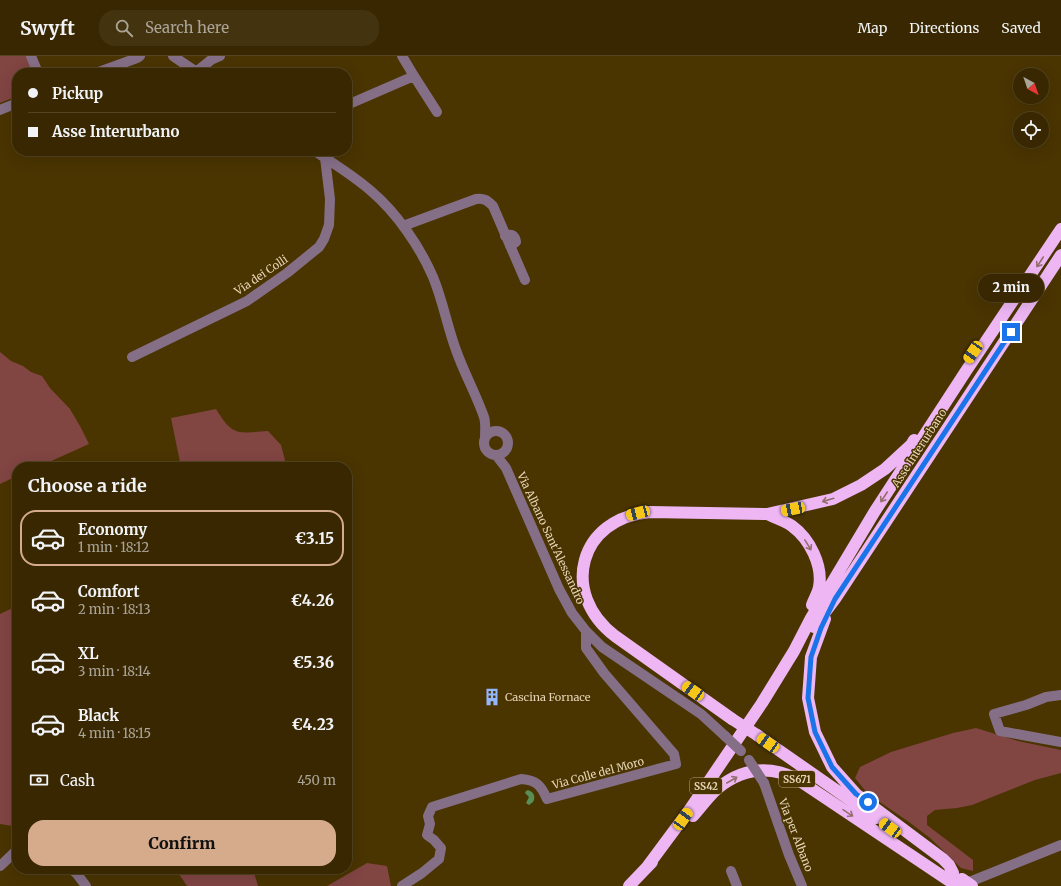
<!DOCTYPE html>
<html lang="en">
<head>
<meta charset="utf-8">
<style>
  :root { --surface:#382700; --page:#43330f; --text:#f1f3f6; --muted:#aba599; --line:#524422; --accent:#d6ab8b }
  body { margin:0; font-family:Merriweather,serif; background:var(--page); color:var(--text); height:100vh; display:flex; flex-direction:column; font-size:15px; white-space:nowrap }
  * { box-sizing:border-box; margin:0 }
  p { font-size:13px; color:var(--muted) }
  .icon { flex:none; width:22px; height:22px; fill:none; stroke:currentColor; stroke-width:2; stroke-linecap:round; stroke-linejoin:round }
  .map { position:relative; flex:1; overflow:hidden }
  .side { position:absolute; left:12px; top:406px; width:340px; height:412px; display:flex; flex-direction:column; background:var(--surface); border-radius:16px; box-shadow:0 4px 16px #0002,0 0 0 1px var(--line) }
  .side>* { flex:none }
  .banner { position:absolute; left:12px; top:12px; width:340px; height:88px; border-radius:16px; box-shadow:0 4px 16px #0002,0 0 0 1px var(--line); display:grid; align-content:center; height:88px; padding:0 16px; background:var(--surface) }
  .needle { width:26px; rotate:140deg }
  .fabs { position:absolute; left:1013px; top:12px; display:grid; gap:8px }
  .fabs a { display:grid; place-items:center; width:36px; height:36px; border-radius:50%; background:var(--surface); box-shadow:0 4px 16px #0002,0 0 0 1px var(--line); font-size:20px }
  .end { position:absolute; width:18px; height:18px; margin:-9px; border:5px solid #1a73e8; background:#fff; box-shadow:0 0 0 2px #fff }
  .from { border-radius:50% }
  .bubble { position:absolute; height:28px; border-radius:14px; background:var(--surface); box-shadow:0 4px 16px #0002,0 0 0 1px var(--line); font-size:13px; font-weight:800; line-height:28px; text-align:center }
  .car { position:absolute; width:12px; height:24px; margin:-12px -6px; border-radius:5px; box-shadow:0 0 3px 1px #0007; background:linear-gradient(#f5c518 24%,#345 0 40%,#f5c518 0 76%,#345 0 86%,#f5c518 0) }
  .banner b { display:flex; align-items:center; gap:14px; height:38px; font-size:15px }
  .banner b+b { border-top:1px solid var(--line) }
  .banner i { width:10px; height:10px; background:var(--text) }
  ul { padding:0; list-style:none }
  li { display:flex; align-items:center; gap:12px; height:56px; margin:0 8px 6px; padding:0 8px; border:2px solid transparent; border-radius:16px }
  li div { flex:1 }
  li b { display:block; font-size:15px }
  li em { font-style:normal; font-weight:800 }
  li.on { border-color:var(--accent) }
  li>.icon { width:36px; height:36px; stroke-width:1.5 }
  h2 { padding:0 16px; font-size:18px; line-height:48px }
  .pay { display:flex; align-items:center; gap:10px; height:44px; padding:0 16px; font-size:15px }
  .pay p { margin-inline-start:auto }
  .button { display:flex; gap:8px; margin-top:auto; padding:8px 16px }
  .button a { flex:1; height:46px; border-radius:16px; background:var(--accent); color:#111; font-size:16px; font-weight:800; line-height:46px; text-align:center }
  header { display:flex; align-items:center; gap:24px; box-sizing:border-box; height:56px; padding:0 20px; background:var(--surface); border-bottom:1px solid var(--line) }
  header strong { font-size:19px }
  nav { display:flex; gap:22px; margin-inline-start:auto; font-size:14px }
  .search { width:280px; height:36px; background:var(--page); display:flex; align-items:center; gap:10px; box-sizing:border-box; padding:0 14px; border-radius:16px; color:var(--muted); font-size:15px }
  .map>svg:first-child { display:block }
  .green { fill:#814542 }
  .water { fill:#598e56 }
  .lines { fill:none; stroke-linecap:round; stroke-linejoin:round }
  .minor { stroke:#856f87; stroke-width:10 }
  .highway { stroke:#eeb7f4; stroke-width:12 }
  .minor-bridge { stroke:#856f87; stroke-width:10 }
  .highway-bridge { stroke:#eeb7f4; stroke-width:12 }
  .oneway { stroke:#946f6e }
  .route { stroke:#1a73e8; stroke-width:5 }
  .labels { text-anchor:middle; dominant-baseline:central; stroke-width:3; stroke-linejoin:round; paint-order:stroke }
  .shield { fill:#4a3400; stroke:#b6a47f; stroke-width:1 }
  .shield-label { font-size:10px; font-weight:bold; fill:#e5d4b6 }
  .street-label { font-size:11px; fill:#e5d4b6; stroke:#4a3400 }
  .poi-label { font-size:11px; fill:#e5d4b6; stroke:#4a3400; text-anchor:start }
</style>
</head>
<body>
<header>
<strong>Swyft</strong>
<div class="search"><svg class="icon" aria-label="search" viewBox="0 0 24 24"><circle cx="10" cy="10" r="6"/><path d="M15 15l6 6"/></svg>Search here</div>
<nav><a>Map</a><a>Directions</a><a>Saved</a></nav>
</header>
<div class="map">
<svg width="1061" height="830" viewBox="0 0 1061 830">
  <rect width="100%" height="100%" fill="#4a3400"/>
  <path class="green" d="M0,0h27l7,17h-17v23l-17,7z
    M0,296l11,9 12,5 8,6 11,4 8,12 20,21 10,17 9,18 -51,23h-21v9l-17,8z
    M216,353c17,28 22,24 52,22l13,14 4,15 -4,7h-100l-10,-49z
    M17,550v218l-4,2 -13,-2v-210z
    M976,672l42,13 43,9v23l-26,7 -63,25 -15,3 -22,2 -8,6v9l46,35v11l-12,-3 -31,-30 -21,-16 -41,-28 -13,-16 5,-11 31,-15 62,-19z
    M367,807l20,3 4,20h-64z
    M179,813h74l5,17h-71l-10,-15z"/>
  <path class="water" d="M528,734c6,2 8,7 5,12l-4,3 -3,-2 3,-6 -4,-4 1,-2z"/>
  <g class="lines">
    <path class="minor" d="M31,0l7,17
      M173,0l25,17
      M196,16l15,-12 9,-4
      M96,17l41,-15 3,-2
      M414,20l23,36
      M347,49l67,-29 -12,-20
      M0,54l17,-7
      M315,95c19,13 39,25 56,40 26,22 49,56 62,86 10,24 14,49 23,73 8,23 20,44 28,67 2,6 1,14 1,21
      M403,170l73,-27c8,-1 11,1 17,7l32,74
      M505,180c6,-3 10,-1 11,6l-6,4
      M132,301l115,-56 40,-28 32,-26 5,-8 5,-14 1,-26 -5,-41
      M484 387a12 12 0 1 1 24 0a12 12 0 1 1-24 0Z
      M496,399l10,13 53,121 13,24 14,18 16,16 99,67 24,22
      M1061,639l-15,2 -20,8 -32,9 6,17 61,11
      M764,727l25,72 13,31
      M0,810l17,-16
      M71,813l6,5 9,12
      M731,815l6,15
      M962,829l99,-40
      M402,830l20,-13 17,-14 2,-11 -7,-8 -7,-5 3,-11 -2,-8 4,-9 89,-28c15,1 20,6 26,20l129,-35 -2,-10 -70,-81 -18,-25v-17"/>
    <path class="highway" d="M767,458c8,4 18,7 25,12 18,13 31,40 27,61 -1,6 -5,12 -7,18
      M825,563l-14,38 -3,41 7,34 17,35 24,27 87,65 6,6 4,8
      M814,571l21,-28 108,-164 118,-180
      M732,663l-117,-83c-56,-43 -36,-118 35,-124l117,2 66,-15 28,-14 24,-16 26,-24 3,-5
      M757,679l119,83
      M693,760c8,-9 16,-20 25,-28 25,-20 51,-23 79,-9l160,107
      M647,811l43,-58 72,-106 32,-52 17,-33 64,-107 91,-140 95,-142
      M629,830l23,-24"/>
    <path class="minor-bridge" d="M725,680l16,15
      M749,704l15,23"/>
    <path class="highway-bridge" d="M732,663l25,16
      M962,823l10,7"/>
  </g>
  <defs><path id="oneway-shaft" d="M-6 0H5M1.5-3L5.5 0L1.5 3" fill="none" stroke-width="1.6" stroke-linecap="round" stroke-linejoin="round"/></defs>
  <g class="oneway">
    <use href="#oneway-shaft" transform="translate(1040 206) rotate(123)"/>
    <use href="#oneway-shaft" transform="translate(884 441) rotate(123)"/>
    <use href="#oneway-shaft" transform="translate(828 444) rotate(164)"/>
    <use href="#oneway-shaft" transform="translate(808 489) rotate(58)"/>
    <use href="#oneway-shaft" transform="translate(732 724) rotate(-30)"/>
    <use href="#oneway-shaft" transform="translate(848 757) rotate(34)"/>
  </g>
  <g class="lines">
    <path class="route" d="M868,746l-12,-8 -24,-27 -17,-35 -7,-34 3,-41 10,-29 14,-29 176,-267"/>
  </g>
  <defs>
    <g id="building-bare" transform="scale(1.38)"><path d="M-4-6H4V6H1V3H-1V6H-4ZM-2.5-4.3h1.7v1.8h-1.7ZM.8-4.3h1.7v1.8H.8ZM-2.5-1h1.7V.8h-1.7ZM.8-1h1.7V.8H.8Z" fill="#93b7fd" stroke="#4a3400" stroke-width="2.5" paint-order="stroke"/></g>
  </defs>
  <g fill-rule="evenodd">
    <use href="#building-bare" x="492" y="641"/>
  </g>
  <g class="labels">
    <g class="shield">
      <rect x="779" y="715" width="36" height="16" rx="3"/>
      <rect x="690" y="722" width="32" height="16" rx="3"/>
    </g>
    <g class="shield-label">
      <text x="797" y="723">SS671</text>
      <text x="706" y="730">SS42</text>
    </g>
    <g class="street-label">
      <text transform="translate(261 219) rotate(-34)">Via dei Colli</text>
      <text transform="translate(919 392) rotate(-57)">Asse Interurbano</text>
      <text transform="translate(551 482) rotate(65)">Via Albano Sant'Alessandro</text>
      <text transform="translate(598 717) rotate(-15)">Via Colle del Moro</text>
      <text transform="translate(796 779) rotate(69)">Via per Albano</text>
    </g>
    <g class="poi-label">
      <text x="505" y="641">Cascina Fornace</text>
    </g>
  </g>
</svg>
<div class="fabs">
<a><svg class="needle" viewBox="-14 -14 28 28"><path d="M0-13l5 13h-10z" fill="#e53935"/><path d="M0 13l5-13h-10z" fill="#aba599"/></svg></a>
<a><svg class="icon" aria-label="locate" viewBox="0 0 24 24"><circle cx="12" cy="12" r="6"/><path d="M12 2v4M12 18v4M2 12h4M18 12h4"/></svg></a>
</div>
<i class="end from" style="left:868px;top:746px"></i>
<i class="end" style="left:1011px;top:276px"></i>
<div class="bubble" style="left:978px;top:218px;width:66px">2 min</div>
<i class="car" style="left:973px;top:296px;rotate:214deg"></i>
<i class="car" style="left:793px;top:453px;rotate:259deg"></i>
<i class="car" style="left:638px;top:457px;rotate:255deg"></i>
<i class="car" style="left:693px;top:635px;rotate:305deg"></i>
<i class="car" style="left:768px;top:687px;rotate:304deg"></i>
<i class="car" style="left:683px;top:763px;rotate:35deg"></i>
<i class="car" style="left:890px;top:772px;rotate:306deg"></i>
<div class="banner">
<b><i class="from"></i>Pickup</b>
<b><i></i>Asse Interurbano</b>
</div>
<section class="side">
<h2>Choose a ride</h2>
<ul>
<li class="on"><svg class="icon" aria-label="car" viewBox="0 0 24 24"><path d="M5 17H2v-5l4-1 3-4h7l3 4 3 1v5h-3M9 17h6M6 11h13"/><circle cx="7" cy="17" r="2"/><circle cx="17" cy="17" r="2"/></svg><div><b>Economy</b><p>1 min · 18:12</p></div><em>€3.15</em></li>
<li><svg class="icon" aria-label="car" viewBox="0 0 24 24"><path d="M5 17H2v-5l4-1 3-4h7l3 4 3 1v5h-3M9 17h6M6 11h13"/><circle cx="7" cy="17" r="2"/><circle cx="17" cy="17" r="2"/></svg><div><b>Comfort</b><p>2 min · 18:13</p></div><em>€4.26</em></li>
<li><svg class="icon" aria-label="car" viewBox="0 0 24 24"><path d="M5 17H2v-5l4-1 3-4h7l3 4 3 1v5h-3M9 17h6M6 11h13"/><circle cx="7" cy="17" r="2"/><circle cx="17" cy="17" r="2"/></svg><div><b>XL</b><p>3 min · 18:14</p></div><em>€5.36</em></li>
<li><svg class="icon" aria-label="car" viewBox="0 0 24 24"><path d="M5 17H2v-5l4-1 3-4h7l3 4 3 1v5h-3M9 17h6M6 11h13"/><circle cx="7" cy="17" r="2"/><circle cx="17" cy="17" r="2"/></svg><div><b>Black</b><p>4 min · 18:15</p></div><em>€4.23</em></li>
</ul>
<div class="pay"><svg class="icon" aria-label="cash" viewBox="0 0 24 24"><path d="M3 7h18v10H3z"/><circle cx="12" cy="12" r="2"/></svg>Cash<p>450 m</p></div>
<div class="button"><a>Confirm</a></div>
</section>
</div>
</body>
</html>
